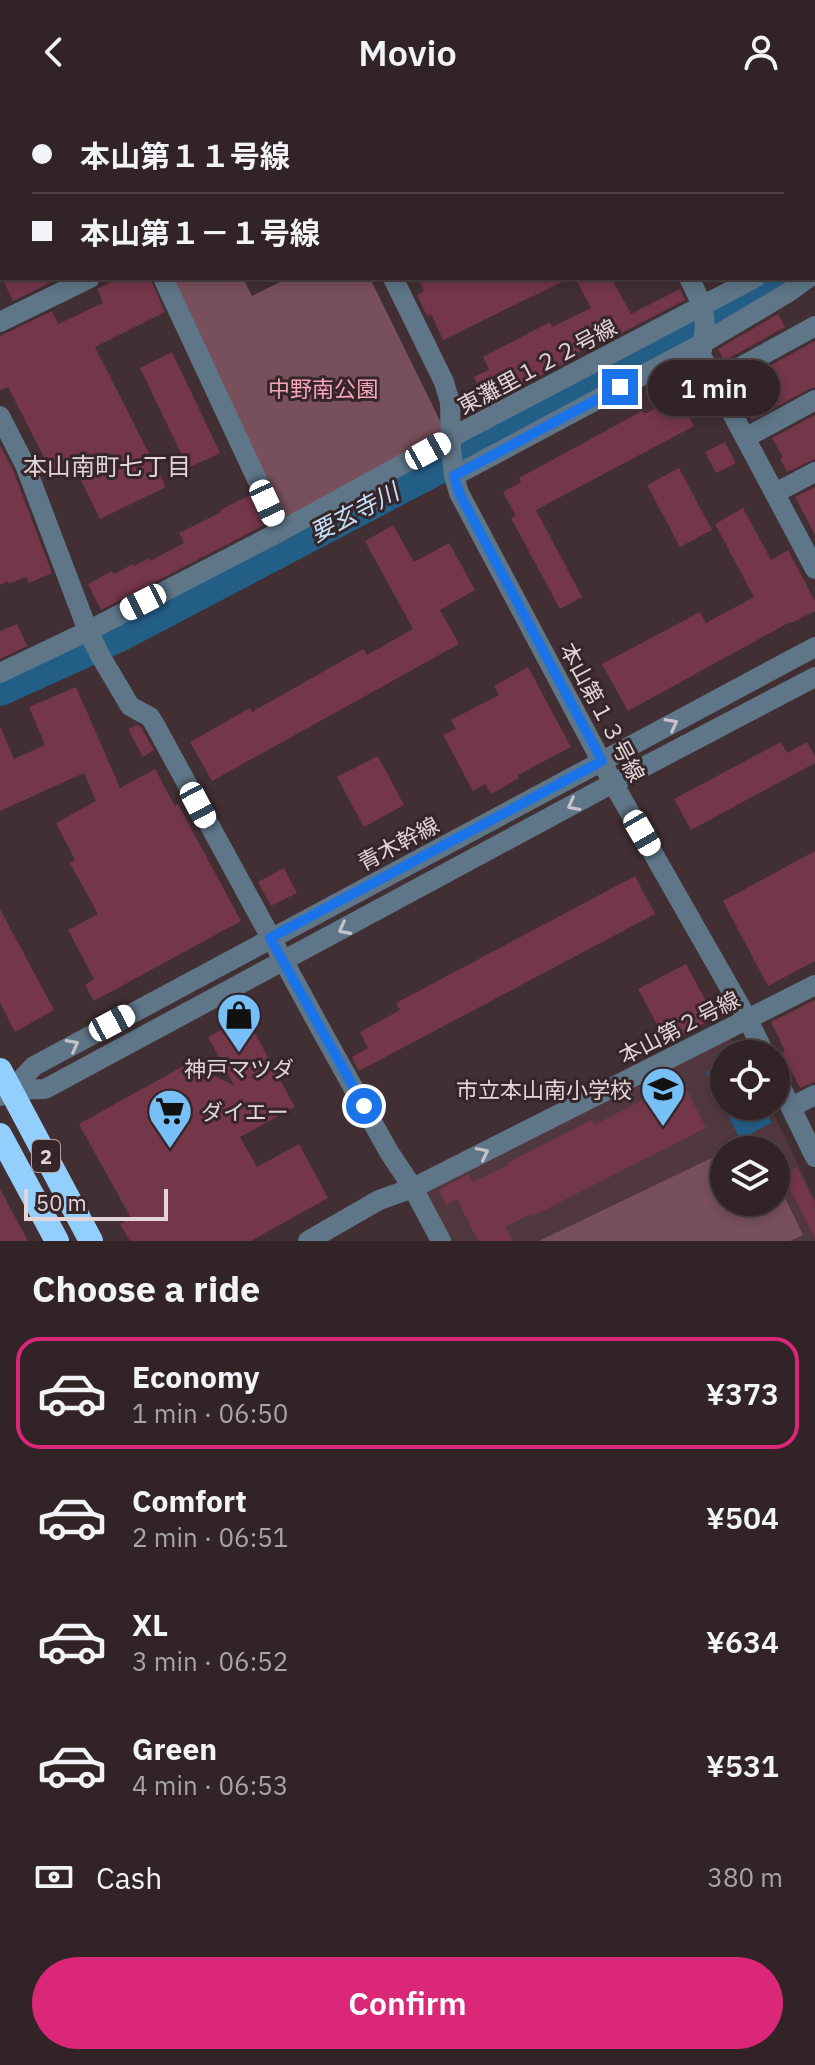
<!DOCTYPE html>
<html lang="en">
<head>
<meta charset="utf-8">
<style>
  :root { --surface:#312326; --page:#3d2f32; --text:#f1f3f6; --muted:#a8a4a7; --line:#4c4043; --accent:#db2777 }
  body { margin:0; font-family:"IBM Plex Sans","Noto Sans JP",sans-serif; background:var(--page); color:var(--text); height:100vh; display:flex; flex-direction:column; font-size:30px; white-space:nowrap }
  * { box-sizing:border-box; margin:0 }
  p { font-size:26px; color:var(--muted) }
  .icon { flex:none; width:44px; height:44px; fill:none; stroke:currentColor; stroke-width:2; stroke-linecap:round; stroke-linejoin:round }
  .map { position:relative; height:1137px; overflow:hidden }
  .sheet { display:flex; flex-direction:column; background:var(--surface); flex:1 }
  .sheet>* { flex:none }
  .banner { position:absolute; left:0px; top:0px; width:816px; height:176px; box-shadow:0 4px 12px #0003,0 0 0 2px var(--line); display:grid; align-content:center; height:176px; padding:0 32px; background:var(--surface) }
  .tools { position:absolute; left:710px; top:936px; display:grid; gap:16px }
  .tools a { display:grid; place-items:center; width:80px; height:80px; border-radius:50%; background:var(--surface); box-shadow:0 4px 12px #0003,0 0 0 2px var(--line); font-size:40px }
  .scale { position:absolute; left:24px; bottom:20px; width:144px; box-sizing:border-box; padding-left:8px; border:4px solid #e1d5d8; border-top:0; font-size:22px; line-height:28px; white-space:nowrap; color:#e1d5d8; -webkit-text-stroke:6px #362529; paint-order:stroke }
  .end { position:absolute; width:36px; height:36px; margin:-18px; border:10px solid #1a73e8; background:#fff; box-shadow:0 0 0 4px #fff }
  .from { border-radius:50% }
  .bubble { position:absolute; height:56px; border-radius:28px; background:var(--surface); box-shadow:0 4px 12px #0003,0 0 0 2px var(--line); font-size:26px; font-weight:600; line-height:56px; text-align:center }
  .car { position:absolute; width:24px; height:48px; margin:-24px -12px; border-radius:10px; box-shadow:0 0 6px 2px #0007; background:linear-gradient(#fff 24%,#345 0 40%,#fff 0 76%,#345 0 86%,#fff 0) }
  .banner b { display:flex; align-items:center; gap:28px; height:76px; font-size:30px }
  .banner b+b { border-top:2px solid var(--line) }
  .banner i { width:20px; height:20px; background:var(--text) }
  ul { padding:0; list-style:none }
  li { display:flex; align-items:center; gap:24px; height:112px; margin:0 16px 12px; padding:0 16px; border:4px solid transparent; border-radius:24px }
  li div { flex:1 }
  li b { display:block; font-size:30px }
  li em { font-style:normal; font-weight:600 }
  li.on { border-color:var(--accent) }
  li>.icon { width:72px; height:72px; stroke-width:1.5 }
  h2 { padding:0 32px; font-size:36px; line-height:96px }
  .pay { display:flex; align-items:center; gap:20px; height:88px; padding:0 32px; font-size:30px }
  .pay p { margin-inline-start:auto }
  .cta { display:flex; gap:16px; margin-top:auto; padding:16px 32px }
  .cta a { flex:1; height:92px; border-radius:48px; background:var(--accent); color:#fff; font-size:32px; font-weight:600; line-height:92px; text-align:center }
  header { display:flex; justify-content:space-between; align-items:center; height:104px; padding:0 32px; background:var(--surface); font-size:36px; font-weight:600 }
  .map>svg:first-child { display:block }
  .built { fill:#51383e; fill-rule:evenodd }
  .green { fill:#78505b }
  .water { fill:#235e87 }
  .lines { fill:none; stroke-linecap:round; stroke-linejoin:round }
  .river { stroke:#235e87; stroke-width:34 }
  .building { fill:#743649 }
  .minor { stroke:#5e7688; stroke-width:20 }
  .highway { stroke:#93cffd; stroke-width:24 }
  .oneway { stroke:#c7c2c8 }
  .route { stroke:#1a73e8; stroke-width:10 }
  .labels { text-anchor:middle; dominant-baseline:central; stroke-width:6; stroke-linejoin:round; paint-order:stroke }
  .shield { fill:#362529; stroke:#aea0a4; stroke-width:2 }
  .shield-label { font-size:20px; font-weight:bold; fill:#e1d5d8 }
  .street-label { font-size:22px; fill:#e1d5d8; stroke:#362529 }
  .park-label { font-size:22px; fill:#f5a6ba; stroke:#362529 }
  .poi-label { font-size:22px; fill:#e1d5d8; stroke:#362529 }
  .neighbourhood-label { font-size:24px; fill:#e1d5d8; stroke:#362529 }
  .water-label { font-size:24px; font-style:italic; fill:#c1e0f9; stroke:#362529 }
</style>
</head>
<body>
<header><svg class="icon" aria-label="back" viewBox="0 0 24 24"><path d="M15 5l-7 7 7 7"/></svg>Movio<svg class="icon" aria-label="person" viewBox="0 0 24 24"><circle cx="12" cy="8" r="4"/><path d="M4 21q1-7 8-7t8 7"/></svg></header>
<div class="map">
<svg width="815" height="1137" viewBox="0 0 815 1137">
  <rect width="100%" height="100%" fill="#412f33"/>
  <path class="built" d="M723,934l17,5 5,11h-21v52h46l45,94v41h-367l-20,-39 -2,-14zM724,1046h52v52h-52z"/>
  <path class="green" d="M172,174h71l9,18 36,-18h82l75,153 -160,88z
    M724,1048v50h52v-23l27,56 -13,6h-251z"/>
  <path class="water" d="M724,959v43h39l9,17 -32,16 -34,-67z"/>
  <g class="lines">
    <path class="river" d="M783,0v2
      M0,585l119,-54 567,-298 101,-59"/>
  </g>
  <path class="building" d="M2,174h58l-47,23z
    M119,174h31l15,34 -70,35 71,140 -66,32 -27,-55 -20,11 -45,-88 -8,3v-54l52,-25 6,13 45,-21 -6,-14z
    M418,174h152l-127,62 -12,-26 -4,2 -10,-21 7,-4z
    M575,174h36l20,36 49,-25 5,11 -77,40 -1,-2 -39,20 1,3 -82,43 -13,-27 15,-7 -6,-13 67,-35 2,5 39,-19z
    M778,210l7,13 -61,34 -6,-12z
    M815,237v46l-6,2 -57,31 -19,-34z
    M172,248l48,101 -32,15 -48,-100z
    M678,292l16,30 -158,84 46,87 -22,12 -49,-91 5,-2 -13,-24 18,-10 -2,-4 123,-67 2,3z
    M815,311v44l-28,13 -7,-14 3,-1 -11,-19z
    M725,338l11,21 -20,10 -11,-21z
    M0,341l13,25 39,103 -23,10 -3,-6 -17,7 -1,-3 -8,4z
    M679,364l33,62 -32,17 -33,-62z
    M815,383v48l-20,-38z
    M250,391l14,30 -163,85 -13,-26 24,-13 2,3 19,-10 1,2 15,-8 1,3 34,-18 -5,-10 42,-21 -1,-2z
    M743,404l28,52 17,-10 27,51v10l-24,12 -1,-1 -162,89 -26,-47 98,-52 6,11 48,-26 -39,-73z
    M393,421l21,37 35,-19 26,47 -35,20 19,34 -247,137 -22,-39 60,-34 2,4 111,-63 4,6 46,-26 -48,-88z
    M17,520l10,22 -27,13v-28z
    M528,563l43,80 -53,28 1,3 -28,16 -6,-10 -12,7 -30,-56 13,-6 -5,-9 48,-25 -5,-9z
    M76,583l44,101 35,-19 20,37 3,-2 63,117 -147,80 -9,-16 9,-6 -26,-49 30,-16 -28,-51 5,-3 -19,-37 40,-22 -12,-28 -84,38v-85l14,33 31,-14 -16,-38z
    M137,621l4,2 13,23 -11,7 -15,-28z
    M781,638l6,11 20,-11 8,14v7l-124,67 -17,-31z
    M378,652l26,49 -40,22 -27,-50z
    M815,747v110l-47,25 -45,-85z
    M284,764l13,25 -26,13 -13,-24z
    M635,772l20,38 -296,157 -7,-14 16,-9 -8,-16 40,-22 -4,-7z
    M0,805l54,101 -39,22 -15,-29z
    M686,860l29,54 -48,25 -29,-54z
    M815,896v82l-15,6 -18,-35 3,-2 -14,-29z
    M246,913l49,90 -55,30 17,30 42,-23 29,54 -77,43h-121l-10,-17 11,-6 -52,-94 108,-60 47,21 -26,-48z
    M682,976l24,48 -173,88 -1,-3 -27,14 8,14h-35l-21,-42 -11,6 -7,-15 30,-16 4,8 35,-17 -1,-2 85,-43 2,5z
    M797,1063l18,36v35l-33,-63z
    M0,1085l28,52h-28z"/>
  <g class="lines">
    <path class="minor" d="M79,0l1,2
      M308,0l1,2
      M595,0l2,2
      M707,0l1,2
      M767,0l1,2
      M795,0l1,2
      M435,2l4,-2
      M814,71l1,4
      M814,159l1,-2
      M163,174l118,253
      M393,174l51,104 6,20 1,45 3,29 5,17 154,290 135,237 17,34
      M689,174c17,32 19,41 12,77l114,214
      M0,218l90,-44
      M715,277l100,-55
      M0,312l25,49 63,166 13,26 29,49 20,11 5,8 170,312 64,115 24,36 28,53
      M745,334l70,-38
      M454,372l249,-133 86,-51 19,-14
      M775,389l40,-21
      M0,569l88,-42 193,-100 171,-94 303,-159
      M776,973l39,80
      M11,986l34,-1 568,-306 202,-106
      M0,992l11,-6 23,-24 781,-419
      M791,1003l24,-12
      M308,1137l71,-41 34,-12 402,-203"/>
    <path class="highway" d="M0,966l91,171
      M0,1031l57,106"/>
  </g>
  <defs><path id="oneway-chevron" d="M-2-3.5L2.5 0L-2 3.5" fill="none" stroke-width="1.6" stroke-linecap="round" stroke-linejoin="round" transform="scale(2)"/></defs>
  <g class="oneway">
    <use href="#oneway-chevron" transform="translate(672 620) rotate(-28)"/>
    <use href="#oneway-chevron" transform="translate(573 701) rotate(152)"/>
    <use href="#oneway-chevron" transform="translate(344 825) rotate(152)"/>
    <use href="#oneway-chevron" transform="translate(73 941) rotate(-28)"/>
    <use href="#oneway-chevron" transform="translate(483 1049) rotate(-27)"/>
  </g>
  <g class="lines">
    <path class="route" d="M364,1002l-94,-168 332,-177 -143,-268 -5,-17 166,-89"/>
  </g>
  <defs>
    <g id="shop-pin" transform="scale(2.3)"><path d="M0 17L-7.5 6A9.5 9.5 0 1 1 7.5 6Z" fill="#76c0f7" stroke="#362529"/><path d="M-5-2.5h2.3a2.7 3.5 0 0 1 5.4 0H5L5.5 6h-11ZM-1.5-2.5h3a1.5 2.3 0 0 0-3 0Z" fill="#111"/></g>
    <g id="school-pin" transform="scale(2.3)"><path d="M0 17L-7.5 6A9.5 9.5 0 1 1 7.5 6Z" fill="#76c0f7" stroke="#362529"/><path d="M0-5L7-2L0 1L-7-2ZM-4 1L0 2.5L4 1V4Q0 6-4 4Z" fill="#111"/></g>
    <g id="supermarket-pin" transform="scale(2.3)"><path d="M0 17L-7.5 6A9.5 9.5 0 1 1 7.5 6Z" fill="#76c0f7" stroke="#362529"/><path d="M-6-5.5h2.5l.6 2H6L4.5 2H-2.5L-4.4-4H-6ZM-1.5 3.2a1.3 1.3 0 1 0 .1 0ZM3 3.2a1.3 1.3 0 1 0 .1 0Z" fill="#111"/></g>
  </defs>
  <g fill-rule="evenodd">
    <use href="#shop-pin" x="239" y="911"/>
    <use href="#school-pin" x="663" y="985"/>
    <use href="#supermarket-pin" x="170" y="1007"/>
  </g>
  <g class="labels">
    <rect class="shield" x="32" y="1036" width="28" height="32" rx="6"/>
    <g class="shield-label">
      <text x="46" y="1052">2</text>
    </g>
    <g class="street-label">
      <text transform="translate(537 262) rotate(-28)">東灘里１２２号線</text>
      <text transform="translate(603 608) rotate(62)">本山第１３号線</text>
      <text transform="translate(398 739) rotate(-28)">青木幹線</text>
      <text transform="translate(679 923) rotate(-27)">本山第２号線</text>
    </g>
    <g class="park-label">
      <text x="323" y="284">中野南公園</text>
    </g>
    <g class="poi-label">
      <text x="239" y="964">神戸マツダ</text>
      <text x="632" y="985" text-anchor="end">市立本山南小学校</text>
      <text x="201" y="1007" text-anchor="start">ダイエー</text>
    </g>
    <g class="neighbourhood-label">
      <text x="107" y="362">本山南町七丁目</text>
    </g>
    <g class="water-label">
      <text transform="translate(354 408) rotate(-28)">要玄寺川</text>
    </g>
  </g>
</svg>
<div class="tools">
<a><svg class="icon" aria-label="locate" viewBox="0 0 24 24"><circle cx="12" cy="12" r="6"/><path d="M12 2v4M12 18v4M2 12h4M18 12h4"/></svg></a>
<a><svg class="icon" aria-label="layers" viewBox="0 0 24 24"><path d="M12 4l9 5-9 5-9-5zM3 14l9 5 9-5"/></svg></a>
</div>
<div class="scale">50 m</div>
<i class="end from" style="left:364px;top:1002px"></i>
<i class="end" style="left:620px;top:283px"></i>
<div class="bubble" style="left:648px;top:256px;width:132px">1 min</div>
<i class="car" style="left:428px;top:347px;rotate:61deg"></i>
<i class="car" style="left:267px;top:399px;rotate:155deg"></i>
<i class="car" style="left:143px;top:498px;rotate:243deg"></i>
<i class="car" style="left:198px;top:701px;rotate:152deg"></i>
<i class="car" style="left:642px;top:729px;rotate:150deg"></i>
<i class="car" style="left:112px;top:919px;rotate:62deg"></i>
<div class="banner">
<b><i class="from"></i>本山第１１号線</b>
<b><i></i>本山第１－１号線</b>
</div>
</div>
<section class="sheet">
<h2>Choose a ride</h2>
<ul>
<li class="on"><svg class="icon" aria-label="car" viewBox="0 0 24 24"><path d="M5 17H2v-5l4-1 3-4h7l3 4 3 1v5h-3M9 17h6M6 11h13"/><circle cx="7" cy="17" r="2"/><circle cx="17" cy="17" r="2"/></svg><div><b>Economy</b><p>1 min · 06:50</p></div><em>¥373</em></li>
<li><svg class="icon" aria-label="car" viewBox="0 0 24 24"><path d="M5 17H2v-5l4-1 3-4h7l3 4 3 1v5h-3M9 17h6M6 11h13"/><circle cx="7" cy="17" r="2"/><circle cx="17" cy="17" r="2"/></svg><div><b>Comfort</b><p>2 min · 06:51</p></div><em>¥504</em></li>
<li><svg class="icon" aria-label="car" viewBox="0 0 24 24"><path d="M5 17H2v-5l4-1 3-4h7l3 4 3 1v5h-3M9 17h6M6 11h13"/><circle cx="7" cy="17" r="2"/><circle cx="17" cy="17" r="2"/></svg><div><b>XL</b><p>3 min · 06:52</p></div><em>¥634</em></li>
<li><svg class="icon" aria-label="car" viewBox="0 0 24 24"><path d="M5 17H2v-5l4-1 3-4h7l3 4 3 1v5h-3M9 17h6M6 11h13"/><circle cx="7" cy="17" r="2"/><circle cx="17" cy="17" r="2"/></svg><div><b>Green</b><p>4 min · 06:53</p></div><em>¥531</em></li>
</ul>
<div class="pay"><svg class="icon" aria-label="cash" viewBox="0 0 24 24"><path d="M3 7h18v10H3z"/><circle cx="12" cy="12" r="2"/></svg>Cash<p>380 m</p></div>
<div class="cta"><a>Confirm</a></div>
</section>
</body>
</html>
